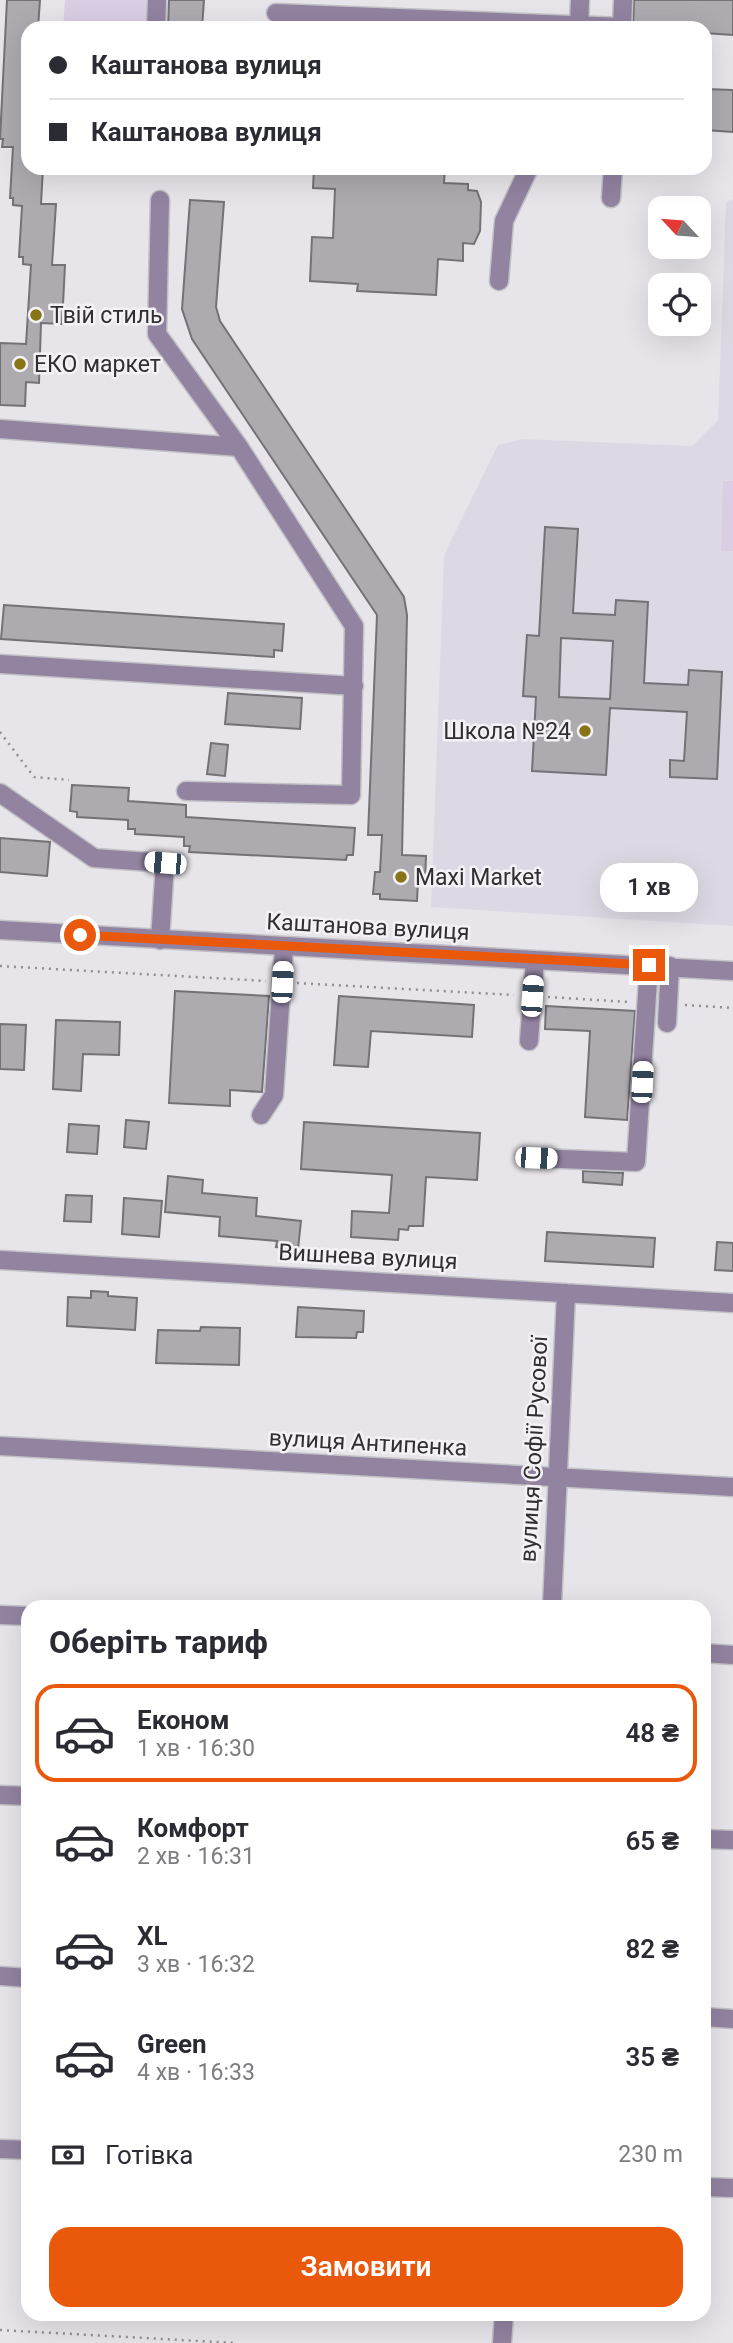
<!DOCTYPE html>
<html lang="uk">
<head>
<meta charset="utf-8">
<style>
  :root { --surface:#fff; --page:#f2f2f3; --text:#2b2b33; --muted:#7c7c81; --line:#e1e1e2; --accent:#ea580c }
  body { margin:0; font-family:Roboto,sans-serif; background:var(--page); color:var(--text); height:100vh; display:flex; flex-direction:column; font-size:26px; white-space:nowrap }
  * { box-sizing:border-box; margin:0 }
  p { font-size:23px; color:var(--muted) }
  .icon { flex:none; width:38px; height:38px; fill:none; stroke:currentColor; stroke-width:2; stroke-linecap:round; stroke-linejoin:round }
  .map { position:relative; flex:1; overflow:hidden }
  .sheet { position:absolute; left:21px; top:1600px; width:690px; height:721px; display:flex; flex-direction:column; background:var(--surface); border-radius:21px; box-shadow:0 7px 28px #0002 }
  .sheet>* { flex:none }
  .banner { position:absolute; left:21px; top:21px; width:691px; height:154px; border-radius:21px; box-shadow:0 7px 28px #0002; display:grid; align-content:center; height:154px; padding:0 28px; background:var(--surface) }
  .needle { width:46px; rotate:296deg }
  .fabs { position:absolute; left:648px; top:196px; display:grid; gap:14px }
  .fabs a { display:grid; place-items:center; width:63px; height:63px; border-radius:14px; background:var(--surface); box-shadow:0 7px 28px #0002; font-size:35px }
  .end { position:absolute; width:32px; height:32px; margin:-16px; border:9px solid #ea580c; background:#fff; box-shadow:0 0 0 4px #fff }
  .from { border-radius:50% }
  .bubble { position:absolute; height:49px; border-radius:21px; background:var(--surface); box-shadow:0 7px 28px #0002; font-size:23px; font-weight:600; line-height:49px; text-align:center }
  .car { position:absolute; width:21px; height:42px; margin:-21px -10px; border-radius:9px; box-shadow:0 0 5px 2px #0007; background:linear-gradient(#fff 24%,#345 0 40%,#fff 0 76%,#345 0 86%,#fff 0) }
  .banner b { display:flex; align-items:center; gap:24px; height:66px; font-size:26px }
  .banner b+b { border-top:2px solid var(--line) }
  .banner i { width:18px; height:18px; background:var(--text) }
  ul { padding:0; list-style:none }
  li { display:flex; align-items:center; gap:21px; height:98px; margin:0 14px 10px; padding:0 14px; border:4px solid transparent; border-radius:21px }
  li div { flex:1 }
  li b { display:block; font-size:26px }
  li em { font-style:normal; font-weight:600 }
  li.selected { border-color:var(--accent) }
  li>.icon { width:63px; height:63px; stroke-width:1.5 }
  h2 { padding:0 28px; font-size:32px; line-height:84px }
  .pay { display:flex; align-items:center; gap:18px; height:77px; padding:0 28px; font-size:26px }
  .pay p { margin-inline-start:auto }
  .primary-button { display:flex; gap:14px; margin-top:auto; padding:14px 28px }
  .primary-button a { flex:1; height:80px; border-radius:21px; background:var(--accent); color:#fff; font-size:28px; font-weight:600; line-height:80px; text-align:center }
  .map>svg:first-child { display:block }
  .built { fill:#ddd9e4 }
  .green { fill:#d9cee4 }
  .building { fill:#adabb0; stroke:#757277; stroke-width:2; fill-rule:evenodd }
  .lines { fill:none; stroke-linecap:round; stroke-linejoin:round }
  .minor-casing { stroke:#c2c1c5; stroke-width:21 }
  .path { stroke:#908e92; stroke-width:2.5; stroke-dasharray:2 5; stroke-linecap:butt }
  .minor { stroke:#9283a1; stroke-width:18 }
  .route { stroke:#ea580c; stroke-width:9 }
  .poi-dot { fill:#867416; stroke:#f5f2f7; stroke-width:2.5 }
  .labels { text-anchor:middle; dominant-baseline:central; stroke-width:5; stroke-linejoin:round; paint-order:stroke }
  .poi-label { font-size:23px; fill:#302f31; stroke:#f5f2f7; text-anchor:start }
  .street-label { font-size:23px; fill:#302f31; stroke:#f5f2f7 }
</style>
</head>
<body>
<div class="map">
<svg width="733" height="2343" viewBox="0 0 733 2343">
  <rect width="100%" height="100%" fill="#e7e5ea"/>
  <path class="built" d="M733,199v727l-302,-19 13,-352 54,-110 25,-6 169,7 26,-26 8,-217z"/>
  <path class="green" d="M65,0h90l-2,28h-90z
    M723,481h10v70h-12z"/>
  <path class="building" d="M7,0h33l-2,28h-10v140h15l-2,36h15l-4,61h13l-3,59 -21,-1 -2,60 -13,-1 -1,24 -25,-1v-62l26,1 5,-79 -8,-1v-7h-4l3,-51 -9,-1v-7h-3l3,-51h-11l1,-8h-3z
    M169,0h35l-2,28h-34z
    M634,0h99v35l-28,-2v-5h-72z
    M705,89l28,1v42l-28,-2z
    M314,168h131l-1,15 24,1v6l9,1 4,11 -1,29 -6,13 -11,-1v18l-25,-2 -2,36 -79,-4 1,-7 -48,-3 2,-44 21,1 2,-49 -22,-1z
    M190,200l34,2 -8,105 4,14 184,276 3,18 -5,240 24,1 -1,26 -7,-1 -1,20 -37,-2v-5h-7l2,-22h5l2,-37h-14l9,-220 -185,-276 -10,-30z
    M545,527l33,2 -5,84 42,2 1,-15 32,2 -4,81 44,2 1,-15 33,2 -5,107 -47,-2v-17l14,1 3,-49 -77,-4 -4,67 -74,-4 4,-74 -13,-1 4,-61 12,1zM561,638l52,3 -3,58 -51,-2z
    M4,605l280,19 -2,27 -8,-1v7l-273,-18z
    M228,693l74,5 -2,31 -75,-5z
    M211,743l17,2 -3,31 -18,-2z
    M72,785l57,3 -1,13 58,4v12l169,11 -2,27h-6l-1,5 -157,-8 1,-6h-6v-9l-49,-3v-5h-7v-9l-51,-3v-5l-7,-1z
    M0,838l50,4 -3,34 -47,-4z
    M175,991l94,5 -7,96 -32,-2v16l-61,-3z
    M339,996l135,9 -2,32 -101,-6 -3,36 -34,-2z
    M546,1006l89,5 -8,109 -42,-3 5,-86 -45,-2z
    M56,1020l64,2 -1,33 -36,-1 -2,37 -28,-2z
    M0,1024l26,1 -2,45 -24,-1z
    M126,1120l23,2 -3,27 -22,-2z
    M304,1122l176,11 -3,47 -51,-3 -3,49h-14l-1,4 -9,-1 -1,11 -47,-3 1,-26 37,2 3,-38 -91,-6z
    M69,1124l30,2 -2,28 -30,-2z
    M583,1171l40,2 -1,12 -39,-3z
    M168,1176l35,4 -1,13 55,5 -1,18 45,5 -3,28 -22,-2 1,-6 -58,-5 1,-19 -55,-5z
    M66,1195l26,1 -1,26 -27,-1z
    M124,1198l38,3 -3,36 -37,-3z
    M547,1232l108,6 -2,29 -108,-6z
    M717,1242l16,1v28l-18,-1z
    M91,1291l17,1v4l29,2 -2,32 -68,-4 1,-29 23,1z
    M298,1307l66,4 -1,21h-6l-1,6 -60,-1z
    M201,1327l39,1 -1,37 -83,-2 2,-33 42,1z"/>
  <g class="lines">
    <g class="minor-casing">
      <path id="minor" d="M276,13l346,14
        M156,28l1,-28
        M579,28l1,-28
        M622,28l1,-28
        M611,198l2,-30
        M160,200l-3,134 82,113 115,179 -3,169 -165,-4
        M499,281l5,-60 25,-53
        M0,429l239,18
        M0,664l354,22
        M0,793l94,65 71,5 -5,77
        M0,930l733,41
        M667,1023l3,-57
        M529,1041l6,-81
        M261,1115l13,-20 10,-148
        M536,1158l100,4 13,-197
        M0,1260l733,43
        M0,1446l733,41
        M552,1606l14,-313
        M0,1615l28,1
        M704,1653l29,2
        M0,1795l28,1
        M704,1839l29,1
        M0,1976l28,2
        M704,2017l29,2
        M0,2149l28,1
        M704,2187l29,1
        M502,2343l2,-29"/>
    </g>
    <path class="path" d="M0,732l34,45 35,3
      M0,966l266,15
      M297,983l217,12
      M548,997l81,5
      M685,1005l48,3
      M0,2330l235,13"/>
    <use href="#minor" class="minor"/>
  </g>
  <g class="lines">
    <path class="route" d="M80,935l569,30"/>
  </g>
  <g class="poi-dot">
    <circle cx="36" cy="315" r="7"/>
    <circle cx="20" cy="364" r="7"/>
    <circle cx="585" cy="731" r="7"/>
    <circle cx="401" cy="877" r="7"/>
  </g>
  <g class="labels">
    <g class="poi-label">
      <text x="50" y="315">Твій стиль</text>
      <text x="34" y="364">ЕКО маркет</text>
      <text x="571" y="731" text-anchor="end">Школа №24</text>
      <text x="415" y="877">Maxi Market</text>
    </g>
    <g class="street-label">
      <text transform="translate(368 927) rotate(3)">Каштанова вулиця</text>
      <text transform="translate(368 1257) rotate(3)">Вишнева вулиця</text>
      <text transform="translate(368 1443) rotate(3)">вулиця Антипенка</text>
      <text transform="translate(534 1449) rotate(-87)">вулиця Софії Русової</text>
    </g>
  </g>
</svg>
<div class="fabs">
<a><svg class="needle" viewBox="-14 -14 28 28"><path d="M0-13l5 13h-10z" fill="#e53935"/><path d="M0 13l5-13h-10z" fill="#7c7c81"/></svg></a>
<a><svg class="icon" aria-label="locate" viewBox="0 0 24 24"><circle cx="12" cy="12" r="6"/><path d="M12 2v4M12 18v4M2 12h4M18 12h4"/></svg></a>
</div>
<i class="end from" style="left:80px;top:935px"></i>
<i class="end" style="left:649px;top:965px"></i>
<div class="bubble" style="left:600px;top:863px;width:98px">1 хв</div>
<i class="car" style="left:165px;top:863px;rotate:275deg"></i>
<i class="car" style="left:282px;top:982px;rotate:3deg"></i>
<i class="car" style="left:532px;top:996px;rotate:4deg"></i>
<i class="car" style="left:642px;top:1082px;rotate:3deg"></i>
<i class="car" style="left:536px;top:1158px;rotate:92deg"></i>
<div class="banner">
<b><i class="from"></i>Каштанова вулиця</b>
<b><i></i>Каштанова вулиця</b>
</div>
<section class="sheet">
<h2>Оберіть тариф</h2>
<ul>
<li class="selected"><svg class="icon" aria-label="car" viewBox="0 0 24 24"><path d="M5 17H2v-5l4-1 3-4h7l3 4 3 1v5h-3M9 17h6M6 11h13"/><circle cx="7" cy="17" r="2"/><circle cx="17" cy="17" r="2"/></svg><div><b>Економ</b><p>1 хв · 16:30</p></div><em>48 ₴</em></li>
<li><svg class="icon" aria-label="car" viewBox="0 0 24 24"><path d="M5 17H2v-5l4-1 3-4h7l3 4 3 1v5h-3M9 17h6M6 11h13"/><circle cx="7" cy="17" r="2"/><circle cx="17" cy="17" r="2"/></svg><div><b>Комфорт</b><p>2 хв · 16:31</p></div><em>65 ₴</em></li>
<li><svg class="icon" aria-label="car" viewBox="0 0 24 24"><path d="M5 17H2v-5l4-1 3-4h7l3 4 3 1v5h-3M9 17h6M6 11h13"/><circle cx="7" cy="17" r="2"/><circle cx="17" cy="17" r="2"/></svg><div><b>XL</b><p>3 хв · 16:32</p></div><em>82 ₴</em></li>
<li><svg class="icon" aria-label="car" viewBox="0 0 24 24"><path d="M5 17H2v-5l4-1 3-4h7l3 4 3 1v5h-3M9 17h6M6 11h13"/><circle cx="7" cy="17" r="2"/><circle cx="17" cy="17" r="2"/></svg><div><b>Green</b><p>4 хв · 16:33</p></div><em>35 ₴</em></li>
</ul>
<div class="pay"><svg class="icon" aria-label="cash" viewBox="0 0 24 24"><path d="M3 7h18v10H3z"/><circle cx="12" cy="12" r="2"/></svg>Готівка<p>230 m</p></div>
<div class="primary-button"><a>Замовити</a></div>
</section>
</div>
</body>
</html>
